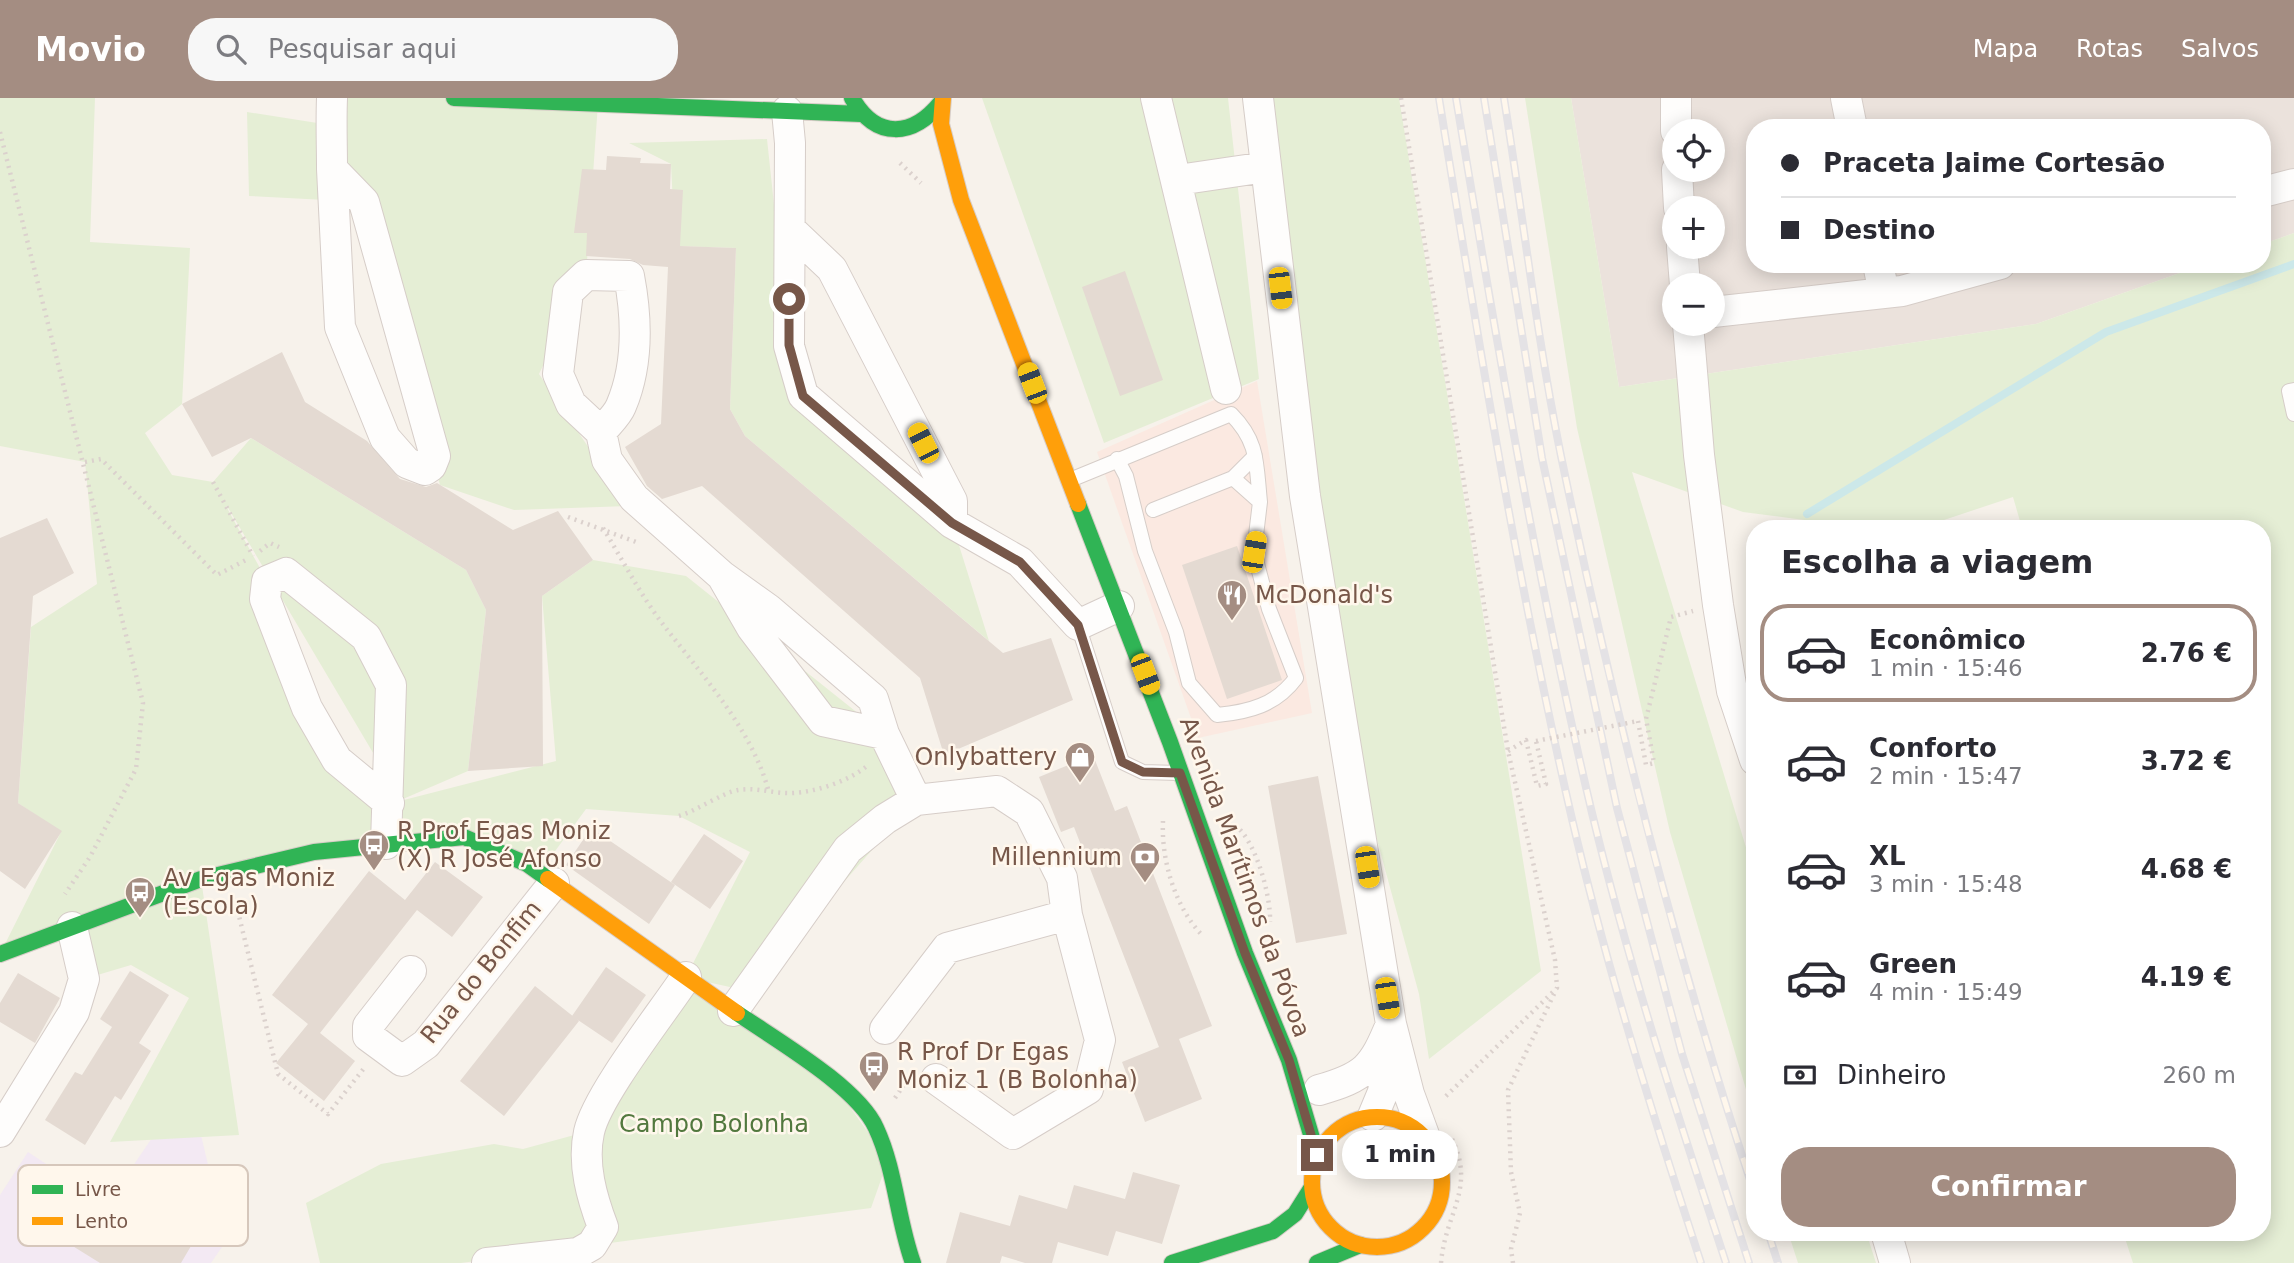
<!DOCTYPE html>
<html lang="pt">
<head>
<meta charset="utf-8">
<style>
  :root { --surface:#fff; --page:#f7f7f7; --text:#2b2b33; --muted:#7c7c81; --line:#e1e1e2; --accent:#a48d82 }
  body { margin:0; font-family:"DejaVu Sans",sans-serif; background:var(--page); color:var(--text); height:100vh; display:flex; flex-direction:column; font-size:26px; white-space:nowrap }
  * { box-sizing:border-box; margin:0 }
  p { font-size:23px; color:var(--muted) }
  .icon { flex:none; width:38px; height:38px; fill:none; stroke:currentColor; stroke-width:2; stroke-linecap:round; stroke-linejoin:round }
  .map { position:relative; flex:1; overflow:hidden }
  .side { position:absolute; left:1746px; top:422px; width:525px; height:721px; display:flex; flex-direction:column; background:var(--surface); border-radius:28px; box-shadow:0 4px 18px #0003 }
  .side>* { flex:none }
  .top-card { position:absolute; left:1746px; top:21px; width:525px; height:154px; border-radius:28px; box-shadow:0 4px 18px #0003; display:grid; align-content:center; height:154px; padding:0 35px; background:var(--surface) }
  .tools { position:absolute; left:1662px; top:21px; display:grid; gap:14px }
  .tools a { display:grid; place-items:center; width:63px; height:63px; border-radius:50%; background:var(--surface); box-shadow:0 4px 18px #0003; font-size:35px }
  .end { position:absolute; width:32px; height:32px; margin:-16px; border:9px solid #775749; background:#fff; box-shadow:0 0 0 4px #fff }
  .from { border-radius:50% }
  .bubble { position:absolute; height:49px; border-radius:24px; background:var(--surface); box-shadow:0 4px 18px #0003; font-size:23px; font-weight:700; line-height:49px; text-align:center }
  .car { position:absolute; width:21px; height:42px; margin:-21px -10px; border-radius:9px; box-shadow:0 0 5px 2px #0007; background:linear-gradient(#f5c518 24%,#345 0 40%,#f5c518 0 76%,#345 0 86%,#f5c518 0) }
  .top-card b { display:flex; align-items:center; gap:24px; height:66px; font-size:26px }
  .top-card b+b { border-top:2px solid var(--line) }
  .top-card i { width:18px; height:18px; background:var(--text) }
  ul { padding:0; list-style:none }
  li { display:flex; align-items:center; gap:21px; height:98px; margin:0 14px 10px; padding:0 21px; border:4px solid transparent; border-radius:28px }
  li div { flex:1 }
  li b { display:block; font-size:26px }
  li em { font-style:normal; font-weight:700 }
  li.current { border-color:var(--accent) }
  li>.icon { width:63px; height:63px; stroke-width:1.5 }
  h2 { padding:0 35px; font-size:32px; line-height:84px }
  .pay { display:flex; align-items:center; gap:18px; height:77px; padding:0 35px; font-size:26px }
  .pay p { margin-inline-start:auto }
  .action { display:flex; gap:14px; margin-top:auto; padding:14px 35px }
  .action a { flex:1; height:80px; border-radius:28px; background:var(--accent); color:#fff; font-size:28px; font-weight:700; line-height:80px; text-align:center }
  header { display:flex; align-items:center; gap:42px; box-sizing:border-box; height:98px; padding:0 35px; background:var(--accent); color:#fff }
  header strong { font-size:33px }
  nav { display:flex; gap:38px; margin-inline-start:auto; font-size:24px }
  .search { width:490px; height:63px; background:var(--page); display:flex; align-items:center; gap:18px; box-sizing:border-box; padding:0 24px; border-radius:28px; color:var(--muted); font-size:26px }
  .map>svg:first-child { display:block }
  .commercial { fill:#fbe9e1 }
  .industrial { fill:#ebe2dc; fill-rule:evenodd }
  .education { fill:#f3e9f3 }
  .green { fill:#e5eed5; fill-rule:evenodd }
  .lines { fill:none; stroke-linecap:round; stroke-linejoin:round }
  .stream { stroke:#cce8e9; stroke-width:8 }
  .building { fill:#e4dad2 }
  .lane-casing { stroke:#d6cdc8; stroke-width:16 }
  .street-casing { stroke:#d6cdc8; stroke-width:32 }
  .fast-casing { stroke:#d7cdc7; stroke-width:18 }
  .slow-casing { stroke:#d7cdc7; stroke-width:18 }
  .path { stroke:#dbd1cd; stroke-width:4.5; stroke-dasharray:2 5; stroke-linecap:butt }
  .lane { stroke:#fefdfc; stroke-width:14 }
  .street { stroke:#fefdfc; stroke-width:30 }
  .fast { stroke:#30b455; stroke-width:16 }
  .slow { stroke:#ff9f0a; stroke-width:16 }
  .rail-casing { stroke:#e4e2e5; stroke-width:8 }
  .rail { stroke:#fff7ec; stroke-width:5; stroke-dasharray:16; stroke-linecap:butt }
  .path-bridge { stroke:#dbd1cd; stroke-width:4.5; stroke-dasharray:2 5; stroke-linecap:butt }
  .route { stroke:#775749; stroke-width:9 }
  .labels { text-anchor:middle; dominant-baseline:central; stroke-width:5; stroke-linejoin:round; paint-order:stroke }
  .poi-label { font-size:24px; fill:#775749; stroke:#fff7ec; text-anchor:start }
  .street-label { font-size:24px; fill:#775749; stroke:#fff7ec }
  .park-label { font-size:24px; fill:#52783e; stroke:#fff7ec }
  .key { fill:#fff7ec; stroke:#d6c7bb; stroke-width:2 }
  .key-label { font-size:19px; fill:#775749 }
</style>
</head>
<body>
<header>
<strong>Movio</strong>
<div class="search"><svg class="icon" aria-label="search" viewBox="0 0 24 24"><circle cx="10" cy="10" r="6"/><path d="M15 15l6 6"/></svg>Pesquisar aqui</div>
<nav><a>Mapa</a><a>Rotas</a><a>Salvos</a></nav>
</header>
<div class="map">
<svg width="2294" height="1165" viewBox="0 0 2294 1165">
  <rect width="100%" height="100%" fill="#f7f2eb"/>
  <path class="commercial" d="M1257,283l55,332 -114,25 -101,-286z"/>
  <path class="industrial" d="M1571,0h723v135l-31,11v-116h-508v136h450l-169,60 -417,63zM1675,33h38v39h-38zM1675,110h38v39h-38zM1675,187h38v39h-38z"/>
  <path class="education" d="M201,1037l25,106 -15,22h-211v-68l28,-43 79,52 45,-66z"/>
  <path class="green" d="M0,0h95l-5,144 100,6 -8,156 -37,29 27,42 41,7 38,-44 215,132 20,40 -18,161 -72,31 160,-41 -14,-165 51,-36 93,16 198,158 32,66 -168,191 -59,-13 140,100 59,82 -17,48 -410,55h-141l-14,-60 75,-39 113,-20 29,5 66,-18 97,-154 64,-125 -71,-36 -93,-7 -47,64 -75,-36 -263,42 38,256 -129,7 79,-144 -58,-33 -47,14 -12,-52 -72,27 61,-122 -43,-29 13,-176 66,-43 -12,-122 -85,-16zM226,408h1l171,289 -61,-35 -70,-179z
    M332,0h122l144,5 -12,172 -47,99 89,132 -114,4 -74,-25 -76,-283 -115,-6 -2,-84 83,13z
    M982,0h246l31,281 -155,64z
    M1258,0h141l142,873 -112,88 -10,-65 -77,-283z
    M1525,0h46l48,289 417,-63 169,-60h58v-20l31,-11v1030h-161l-10,-31h140v-704h-241l-9,-31 -93,31h-55l-122,-16 -111,-40 123,405v243l-85,-288 -93,-404z
    M767,41l22,206 14,50 149,128 37,118 -244,-205 -15,-27 6,-161 -61,-2 -4,-82 -42,-21z
    M1788,1134h78l10,31h-78z"/>
  <g class="lines">
    <path class="stream" d="M1807,416l299,-182 188,-68"/>
  </g>
  <path class="building" d="M607,58l34,2 -1,5 31,1 -1,25 13,1 -3,56 56,2 -6,161 15,27 258,217 48,-15 22,62 -129,55 -24,-77 -218,-192 -40,13 -15,-13 -22,-39 36,-23 7,-157 -25,-2 -13,-6 -44,-3 1,-23h-13l8,-64 24,1z
    M1125,173l38,109 -43,16 -38,-109z
    M282,254l23,50 62,39 33,38 26,8 11,-4 76,47 45,-19 35,49 -51,36 1,170 -75,5 18,-161 -20,-40 -215,-132 -39,19 -30,-53z
    M47,420l27,55 -41,23 -15,207 44,28 -37,58 -25,-18v-333z
    M1237,448l45,134 -55,19 -45,-134z
    M1093,657l22,56 12,-5 85,220 -33,13 23,60 -57,23 -23,-60 37,-15 -85,-220 -13,5 -22,-55z
    M1318,678l29,158 -51,9 -28,-157z
    M591,730l84,57 -26,39 -83,-59z
    M704,736l39,27 -33,48 -39,-27z
    M435,764l48,35 -31,40 -35,-27 -97,123 35,28 -31,40 -48,-38 32,-39 -36,-29 97,-124 36,29z
    M606,869l40,28 -34,48 -40,-27z
    M130,873l39,24 -30,48 12,8 -30,49 -6,-4 -30,49 -40,-25 30,-48 7,3 30,-48 -12,-8z
    M18,875l42,25 -25,45 -35,-21v-19z
    M535,888l44,35 -75,95 -44,-35z
    M1133,1074l47,13 -18,59 -46,-13 -8,25 -50,-14 -6,21h-27l-23,-7 -2,7h-54l14,-51 50,14 9,-31 48,14 7,-24 51,14z
    M136,1087l38,23 -5,7 4,3 -7,12 25,16 -10,17h-81l-29,-18 20,-31 19,12z"/>
  <g class="lines">
    <g class="lane-casing">
      <path id="lane" d="M2294,292l-5,1 5,23
        M1117,361l9,17 19,75 31,81 13,51 28,32c32,-3 59,-10 79,-37l-27,-69 -15,-57 6,-50 -27,-24
        M1070,382l161,-66c28,28 25,50 29,88
        M1153,412l80,-32 22,-22
        M1078,527l44,137 21,10 35,1"/>
    </g>
    <g class="street-casing">
      <path id="street" d="M332,0c-1,24 0,47 0,71l8,158 45,111 22,25 18,7 6,-4 4,-10 -71,-254 -32,-33
        M1156,0l70,291
        M1258,0l47,398 86,528 18,70 15,41
        M1676,0v33
        M1846,0l6,30
        M787,13l3,32 -1,203 14,49 149,128v-22l-120,-232 -42,-40
        M1677,72l2,38
        M1178,82l88,-13
        M2263,94l31,-8
        M1682,149l3,38
        M1878,166l6,29
        M1713,214l189,-21 98,-27
        M1688,226l11,131 19,150 14,86 23,69
        M601,334l-30,-28 -13,-30 10,-82 18,-17 43,1c8,42 9,90 -8,130 -4,10 -14,18 -20,26l6,28 27,38 88,78
        M952,425l68,39 58,63 41,-19
        M884,636l-61,-13 -71,-93 -30,-52 46,33 105,90 11,35 32,66
        M386,746l5,-159 -25,-48 -80,-64 -19,8 -2,18 42,109 30,52 52,43
        M411,873l-43,55v10l34,25 24,-17 128,-161
        M733,913l115,-162 37,-30 31,-19 81,-9 32,21 33,66 5,37 33,125 -12,49 -75,45 -77,-55
        M885,931l62,-81 120,-33
        M1319,992c46,-13 54,-22 72,-66
        M1373,1018l10,-24 7,-47
        M0,1034l74,-120 10,-33 -12,-52
        M1886,1134l9,31
        M487,1165l91,-10 14,-8 11,-18c-11,-29 -21,-63 -14,-95 8,-37 74,-120 97,-155"/>
    </g>
    <g class="fast-casing">
      <path id="fast" d="M454,0l407,16
        M852,0c24,42 61,40 90,3
        M1078,406l92,238 75,211 44,107 28,95
        M0,856l201,-75 113,-27 150,-15 63,27 21,15
        M737,915c39,27 121,74 139,115 20,43 21,91 37,135
        M1172,1165l101,-32 22,-17 17,-27
        M1317,1165l43,-18"/>
    </g>
    <g class="slow-casing">
      <path id="slow" d="M943,0l-2,26 20,76 117,304
        M548,781l189,134
        M1312 1084a65 65 0 1 1 130 0a65 65 0 1 1-130 0Z"/>
    </g>
    <path class="path" d="M1401,0l107,653 47,209 2,28 -113,110
      M0,34l143,571 -7,66 -46,88 -25,37
      M900,65l21,20
      M85,364l16,-3 116,116 29,-15
      M213,384l40,74
      M568,419l71,26
      M603,430c19,31 37,66 59,95 39,51 89,105 106,166
      M260,453l10,-8 9,4
      M1638,623l8,44 8,-2 -8,-44 25,-102 22,-6
      M1508,653l18,-11 11,46 9,-2 -10,-43
      M679,718c19,-6 43,-23 59,-26 19,-3 36,4 54,3 24,-1 57,-12 75,-27
      M1163,723c-2,39 12,86 39,114
      M1235,727c21,16 36,71 35,97
      M236,806l42,170 50,40 37,-47
      M895,1000l13,-19
      M1441,1165c4,-50 36,-75 10,-126
      M1513,1165l-2,-14 9,-36 -9,-41 -3,-82 47,-98"/>
    <use href="#lane" class="lane"/>
    <use href="#street" class="street"/>
    <use href="#fast" class="fast"/>
    <use href="#slow" class="slow"/>
    <g class="rail-casing">
      <path id="rail" d="M1439,0c39,241 78,483 133,721 35,150 81,297 129,444
        M1456,0c40,240 80,479 136,715 37,153 85,301 134,450
        M1484,0l58,360 75,350 65,246 67,209
        M1504,0c19,119 33,240 57,358 52,250 113,496 194,739
        M1768,1134l10,31"/>
    </g>
    <use href="#rail" class="rail"/>
    <path class="path-bridge" d="M1536,643l102,-20"/>
  </g>
  <g class="lines">
    <path class="route" d="M789,201v46l14,51 149,127 68,39 58,63 44,137 21,10 37,1 65,180 44,107 28,95"/>
  </g>
  <defs>
    <g id="restaurant-pin" transform="scale(1.575)"><path d="M0 17L-7.5 6A9.5 9.5 0 1 1 7.5 6Z" fill="#a48d82" stroke="#fff7ec"/><path d="M-5-6h1v4h1v-4h1v4h1v-4h1v5L-1.5 .5V6h-2V.5L-5-1ZM5-6V6H3V1.5H1.5Q1.5-4 5-6Z" fill="#fff"/></g>
    <g id="shop-pin" transform="scale(1.575)"><path d="M0 17L-7.5 6A9.5 9.5 0 1 1 7.5 6Z" fill="#a48d82" stroke="#fff7ec"/><path d="M-5-2.5h2.3a2.7 3.5 0 0 1 5.4 0H5L5.5 6h-11ZM-1.5-2.5h3a1.5 2.3 0 0 0-3 0Z" fill="#fff"/></g>
    <g id="bus-pin" transform="scale(1.575)"><path d="M0 17L-7.5 6A9.5 9.5 0 1 1 7.5 6Z" fill="#a48d82" stroke="#fff7ec"/><path d="M-5-6H5V4H4V6H2V4H-2V6H-4V4H-5ZM-3.5-4V0h7V-4ZM-3.5 1.2v1.5H-2V1.2ZM2 1.2v1.5H3.5V1.2Z" fill="#fff"/></g>
    <g id="bank-pin" transform="scale(1.575)"><path d="M0 17L-7.5 6A9.5 9.5 0 1 1 7.5 6Z" fill="#a48d82" stroke="#fff7ec"/><path d="M-6-4H6V4H-6ZM0-2.3a2.3 2.3 0 1 0 0 4.6a2.3 2.3 0 1 0 0-4.6Z" fill="#fff"/></g>
  </defs>
  <g fill-rule="evenodd">
    <use href="#restaurant-pin" x="1232" y="497"/>
    <use href="#shop-pin" x="1080" y="659"/>
    <use href="#bus-pin" x="374" y="747"/>
    <use href="#bank-pin" x="1145" y="759"/>
    <use href="#bus-pin" x="140" y="794"/>
    <use href="#bus-pin" x="874" y="968"/>
  </g>
  <g class="labels">
    <g class="poi-label">
      <text x="1255" y="497">McDonald's</text>
      <text x="1057" y="659" text-anchor="end">Onlybattery</text>
      <text x="397" y="733">R Prof Egas Moniz<tspan x="397" dy="28">(X) R José Afonso</tspan></text>
      <text x="1122" y="759" text-anchor="end">Millennium</text>
      <text x="163" y="780">Av Egas Moniz<tspan x="163" dy="28">(Escola)</tspan></text>
      <text x="897" y="954">R Prof Dr Egas<tspan x="897" dy="28">Moniz 1 (B Bolonha)</tspan></text>
    </g>
    <g class="street-label">
      <text transform="translate(1245 779) rotate(70)">Avenida Marítimos da Póvoa</text>
      <text transform="translate(481 874) rotate(-51)">Rua do Bonfim</text>
    </g>
    <g class="park-label">
      <text x="714" y="1026">Campo Bolonha</text>
    </g>
  </g>
  <rect x="18" y="1067" width="230" height="81" rx="10" class="key"/>
  <rect x="32" y="1087" width="31" height="9" fill="#30b455"/>
  <rect x="32" y="1119" width="31" height="8" fill="#ff9f0a"/>
  <g class="key-label">
    <text x="75" y="1098">Livre</text>
    <text x="75" y="1130">Lento</text>
  </g>
</svg>
<div class="tools">
<a><svg class="icon" aria-label="locate" viewBox="0 0 24 24"><circle cx="12" cy="12" r="6"/><path d="M12 2v4M12 18v4M2 12h4M18 12h4"/></svg></a>
<a>+</a>
<a>−</a>
</div>
<i class="end from" style="left:789px;top:201px"></i>
<i class="end" style="left:1317px;top:1057px"></i>
<div class="bubble" style="left:1342px;top:1032px;width:116px">1 min</div>
<i class="car" style="left:1280px;top:190px;rotate:173deg"></i>
<i class="car" style="left:1032px;top:285px;rotate:339deg"></i>
<i class="car" style="left:923px;top:345px;rotate:333deg"></i>
<i class="car" style="left:1254px;top:454px;rotate:9deg"></i>
<i class="car" style="left:1145px;top:576px;rotate:159deg"></i>
<i class="car" style="left:1367px;top:769px;rotate:171deg"></i>
<i class="car" style="left:1387px;top:900px;rotate:171deg"></i>
<div class="top-card">
<b><i class="from"></i>Praceta Jaime Cortesão</b>
<b><i></i>Destino</b>
</div>
<section class="side">
<h2>Escolha a viagem</h2>
<ul>
<li class="current"><svg class="icon" aria-label="car" viewBox="0 0 24 24"><path d="M5 17H2v-5l4-1 3-4h7l3 4 3 1v5h-3M9 17h6M6 11h13"/><circle cx="7" cy="17" r="2"/><circle cx="17" cy="17" r="2"/></svg><div><b>Econômico</b><p>1 min · 15:46</p></div><em>2.76 €</em></li>
<li><svg class="icon" aria-label="car" viewBox="0 0 24 24"><path d="M5 17H2v-5l4-1 3-4h7l3 4 3 1v5h-3M9 17h6M6 11h13"/><circle cx="7" cy="17" r="2"/><circle cx="17" cy="17" r="2"/></svg><div><b>Conforto</b><p>2 min · 15:47</p></div><em>3.72 €</em></li>
<li><svg class="icon" aria-label="car" viewBox="0 0 24 24"><path d="M5 17H2v-5l4-1 3-4h7l3 4 3 1v5h-3M9 17h6M6 11h13"/><circle cx="7" cy="17" r="2"/><circle cx="17" cy="17" r="2"/></svg><div><b>XL</b><p>3 min · 15:48</p></div><em>4.68 €</em></li>
<li><svg class="icon" aria-label="car" viewBox="0 0 24 24"><path d="M5 17H2v-5l4-1 3-4h7l3 4 3 1v5h-3M9 17h6M6 11h13"/><circle cx="7" cy="17" r="2"/><circle cx="17" cy="17" r="2"/></svg><div><b>Green</b><p>4 min · 15:49</p></div><em>4.19 €</em></li>
</ul>
<div class="pay"><svg class="icon" aria-label="cash" viewBox="0 0 24 24"><path d="M3 7h18v10H3z"/><circle cx="12" cy="12" r="2"/></svg>Dinheiro<p>260 m</p></div>
<div class="action"><a>Confirmar</a></div>
</section>
</div>
</body>
</html>
